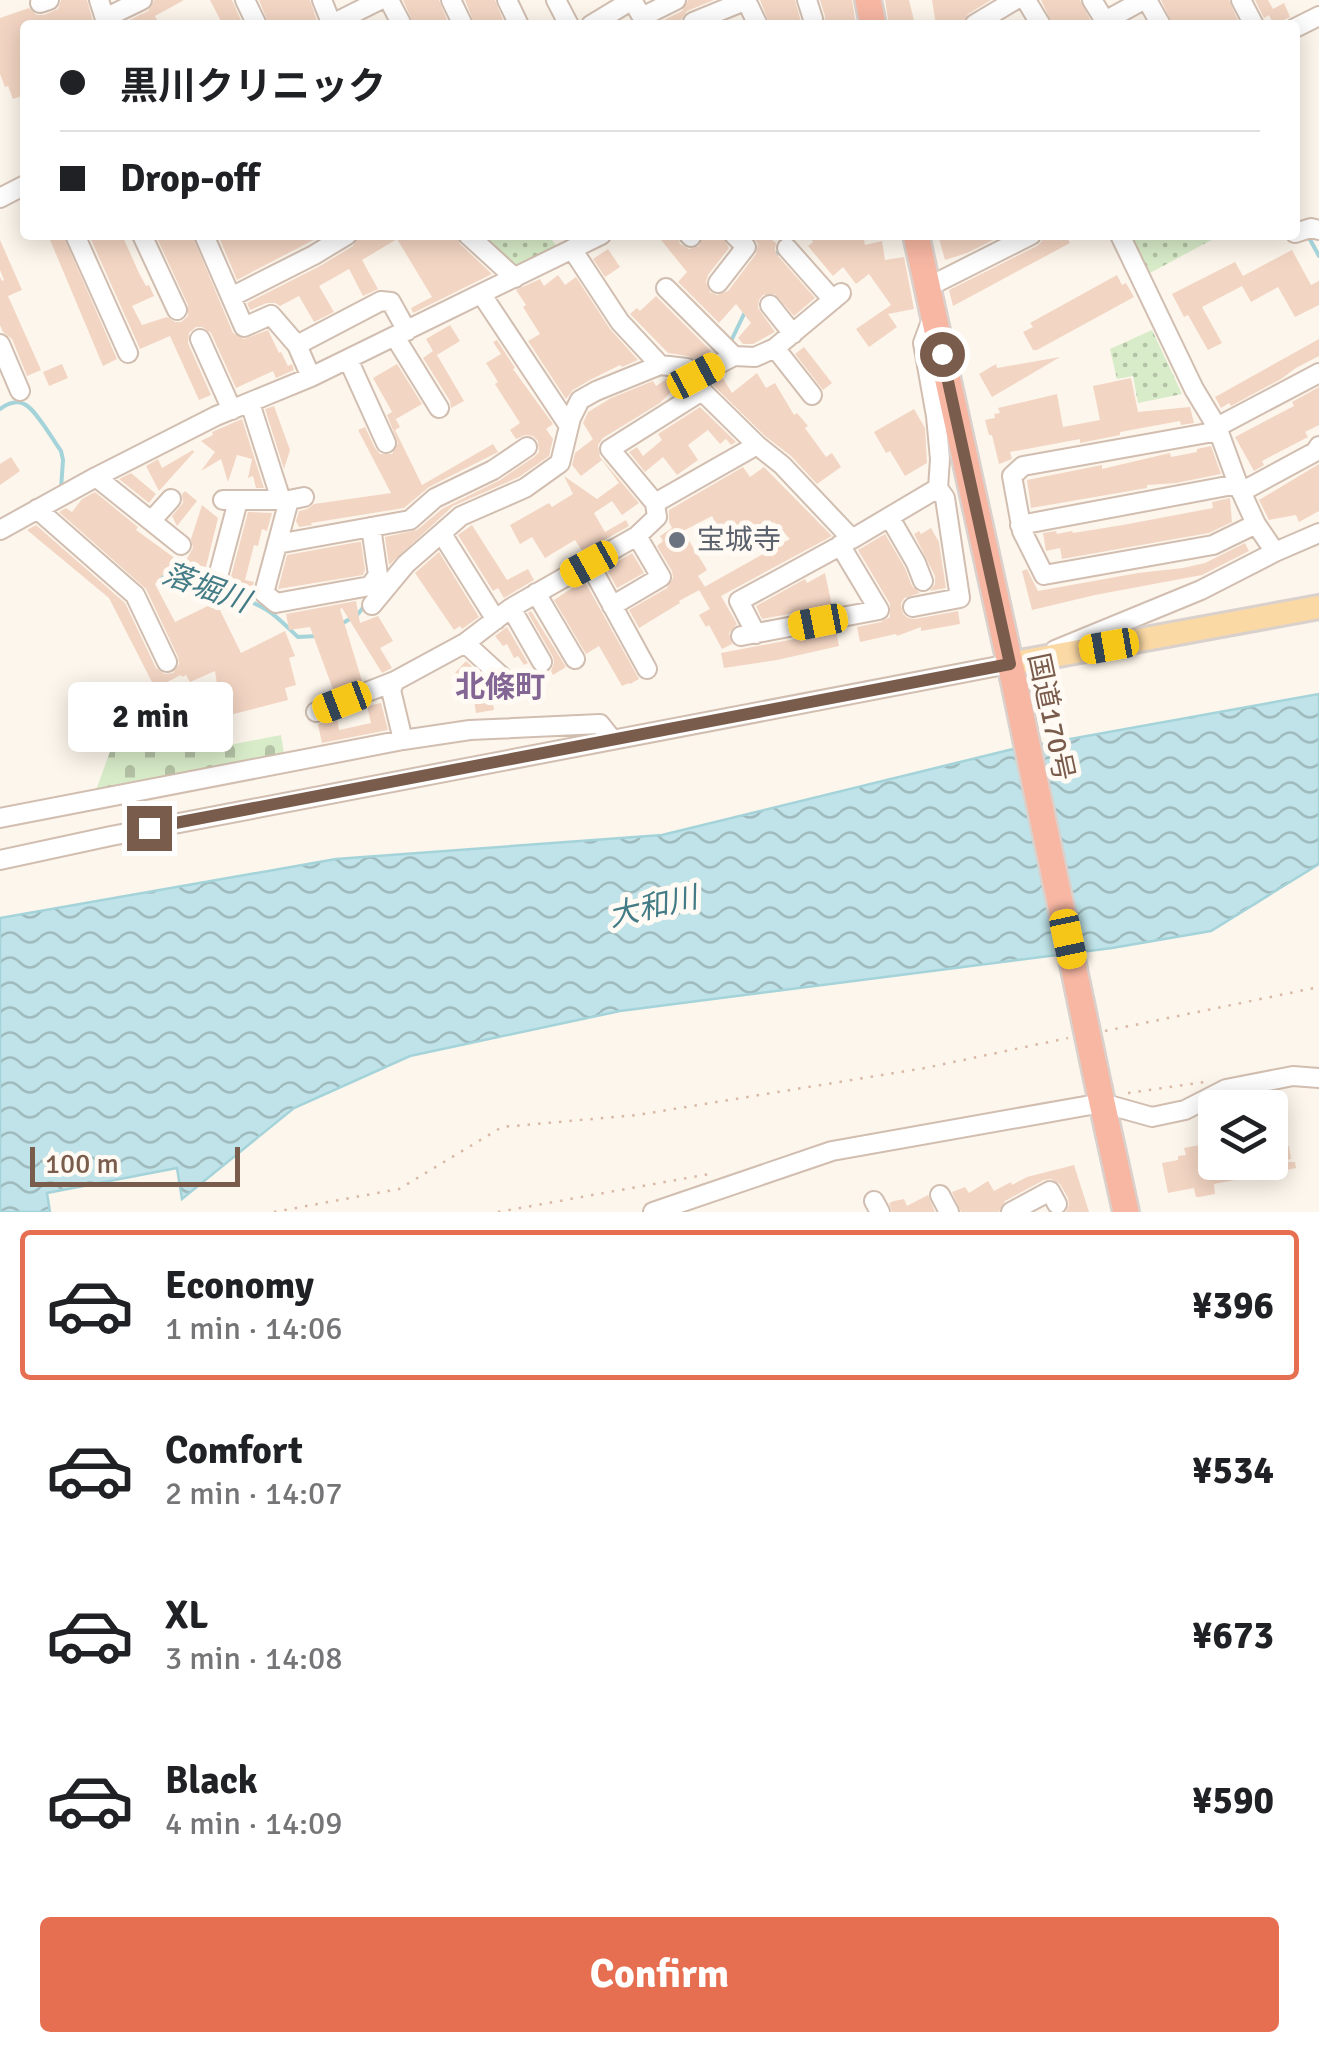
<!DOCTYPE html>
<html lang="en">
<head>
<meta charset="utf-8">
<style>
  :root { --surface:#fff; --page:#f2f2f2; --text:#202124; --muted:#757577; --line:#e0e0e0; --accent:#e76f51 }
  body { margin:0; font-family:Signika,"Noto Sans JP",sans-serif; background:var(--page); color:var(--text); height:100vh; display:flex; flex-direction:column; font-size:38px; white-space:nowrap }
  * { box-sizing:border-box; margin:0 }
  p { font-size:32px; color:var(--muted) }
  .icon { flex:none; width:55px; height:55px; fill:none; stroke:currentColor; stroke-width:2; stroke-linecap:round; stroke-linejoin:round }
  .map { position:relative; height:1212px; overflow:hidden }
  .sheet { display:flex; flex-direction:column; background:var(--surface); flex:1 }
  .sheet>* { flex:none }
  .hud { position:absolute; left:20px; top:20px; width:1280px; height:220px; border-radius:10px; box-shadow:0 5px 25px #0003; display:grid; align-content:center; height:220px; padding:0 40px; background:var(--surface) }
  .buttons { position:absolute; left:1198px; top:1090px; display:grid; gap:20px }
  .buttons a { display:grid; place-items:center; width:90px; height:90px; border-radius:10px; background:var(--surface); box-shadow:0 5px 25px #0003; font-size:50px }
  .scale { position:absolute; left:30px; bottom:25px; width:210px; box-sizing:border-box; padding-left:10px; border:5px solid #7a5c4d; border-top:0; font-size:28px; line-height:35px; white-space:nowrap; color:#7a5c4d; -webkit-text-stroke:8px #fffaf3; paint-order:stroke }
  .end { position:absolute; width:45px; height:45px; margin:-22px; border:12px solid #7a5c4d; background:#fff; box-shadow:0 0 0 5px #fff }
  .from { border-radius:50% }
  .bubble { position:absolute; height:70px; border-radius:10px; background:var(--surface); box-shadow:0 5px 25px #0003; font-size:32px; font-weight:700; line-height:70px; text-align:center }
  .car { position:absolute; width:30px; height:60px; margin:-30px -15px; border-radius:12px; box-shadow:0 0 8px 2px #0007; background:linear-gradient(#f5c518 24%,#345 0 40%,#f5c518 0 76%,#345 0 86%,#f5c518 0) }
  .hud b { display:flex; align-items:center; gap:35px; height:95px; font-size:38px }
  .hud b+b { border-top:2px solid var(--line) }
  .hud i { width:25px; height:25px; background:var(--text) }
  ul { padding:18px 0 0; list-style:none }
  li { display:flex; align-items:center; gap:30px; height:150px; margin:0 20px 15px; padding:0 20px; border:5px solid transparent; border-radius:10px }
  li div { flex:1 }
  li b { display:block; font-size:38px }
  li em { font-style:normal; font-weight:700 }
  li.on { border-color:var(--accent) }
  li>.icon { width:90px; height:90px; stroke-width:1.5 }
  .primary-button { display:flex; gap:20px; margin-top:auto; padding:20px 40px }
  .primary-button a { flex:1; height:115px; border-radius:10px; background:var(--accent); color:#fff; font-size:40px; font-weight:700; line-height:115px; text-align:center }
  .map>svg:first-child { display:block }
  .cemetery { fill:url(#cemetery-stones) }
  .park { fill:url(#park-dots) }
  .water { fill:url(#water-waves); stroke:#a5d3da; stroke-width:2.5 }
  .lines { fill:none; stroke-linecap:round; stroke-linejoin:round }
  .stream { stroke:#a5d3da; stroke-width:4 }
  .building { fill:#f3d5c3 }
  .minor-casing { stroke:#d1beb0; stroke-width:22 }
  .major-casing { stroke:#dad1cd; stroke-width:28 }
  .highway-casing { stroke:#dad1cd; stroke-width:30 }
  .path { stroke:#d9b8a5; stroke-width:2.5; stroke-dasharray:2.5 8; stroke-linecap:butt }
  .minor { stroke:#fff; stroke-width:18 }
  .major { stroke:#fbd9a5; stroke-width:22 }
  .highway { stroke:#f7b7a3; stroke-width:25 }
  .highway-bridge-casing { stroke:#dad1cd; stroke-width:30; stroke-linecap:butt }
  .highway-bridge { stroke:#f7b7a3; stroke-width:25 }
  .route { stroke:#7a5c4d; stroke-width:12 }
  .worship-dot { fill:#6b7280; stroke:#fffaf3; stroke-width:4 }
  .labels { text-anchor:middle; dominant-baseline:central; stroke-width:10; stroke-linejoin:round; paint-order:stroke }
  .worship-label { font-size:28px; fill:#5b616d; stroke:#fffaf3; text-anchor:start }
  .street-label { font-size:28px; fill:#7a5c4d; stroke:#fffaf3 }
  .water-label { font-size:30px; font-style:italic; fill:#437c86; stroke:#fffaf3 }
  .neighbourhood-label { font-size:30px; font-weight:bold; fill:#846695; stroke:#fffaf3 }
</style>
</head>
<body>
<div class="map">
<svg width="1319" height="1212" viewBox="0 0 1319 1212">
  <defs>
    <pattern id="cemetery-stones" width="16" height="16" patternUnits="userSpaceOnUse" patternTransform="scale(2.5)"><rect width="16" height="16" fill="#d8ecc9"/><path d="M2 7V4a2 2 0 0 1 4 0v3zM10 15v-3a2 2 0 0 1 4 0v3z" fill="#b4c2a5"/></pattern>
    <pattern id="park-dots" width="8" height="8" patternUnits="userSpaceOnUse" patternTransform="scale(2.5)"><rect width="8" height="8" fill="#d8ecc9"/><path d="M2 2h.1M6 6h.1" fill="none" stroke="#b4c2a5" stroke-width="1.8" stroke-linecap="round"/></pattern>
    <pattern id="water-waves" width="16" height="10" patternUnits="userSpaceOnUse" patternTransform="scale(2.5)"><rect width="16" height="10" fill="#bfe3e8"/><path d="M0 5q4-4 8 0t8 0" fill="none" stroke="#a0bbbe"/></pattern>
  </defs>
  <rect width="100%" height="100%" fill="#fdf6ec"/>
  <path class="cemetery" d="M206,685l13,62 62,-12 3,19 -189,39 17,-47 24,-47z"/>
  <path class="park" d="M478,235h70l10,13 -41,22z
    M1131,235h82l2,3 -65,35z
    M1152,330l30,64 -44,9 -5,-27 -16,3 -7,-30z"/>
  <path class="water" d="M1319,694v170l-108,67 -99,17 -492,63 -210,45 -116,52 -112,91 -5,-31 -130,25 3,19h-50v-294l336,-59 326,-24 347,-85z"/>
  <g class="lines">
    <path class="stream" d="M1307,234l12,22
      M776,255l13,-20
      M732,339l13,-27
      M0,409c7,-5 16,-9 24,-5 11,4 29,36 37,47l2,9 -2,29
      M158,575c33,20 76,14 109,35 11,7 21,18 31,27l19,-1
      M343,623l15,-9 8,-10"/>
  </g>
  <path class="building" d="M61,0h26l7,25h-69v70l-12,4 -5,-13 -3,1 -5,-13v-56l29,-10 8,7h7l14,-6z
    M154,0h30l-29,16 5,9h-41l29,-14z
    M210,0h22l11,25h-20z
    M259,0h51l7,21 -9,4h-39z
    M403,0h36l10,25h-35z
    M465,0h30l8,20 -11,5h-17z
    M688,0h26l-27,11 -6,9 -10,5h-17l28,-14z
    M760,0h35l7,25h-32z
    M820,0h32l4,25h-32l1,-9z
    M885,0h24l6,25h-26z
    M932,0h59l-23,14 -5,11h-27z
    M1041,0h39l13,25h-40z
    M1161,0h68l11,25h-67z
    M1255,0h13l5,9 11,-6 6,14 -16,8 -5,-10 -5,3z
    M48,235h15l54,124 -14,7z
    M89,235h33l17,38 7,13 3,-1 5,11 -22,10 10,19 25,-8 8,5h6l7,-6v-11l-32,-69 36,-1 41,98 11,6 24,-9 11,23 2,-1 7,14 4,-2 2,6 -18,8 -3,-7 -37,17 -25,-55 -9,-6h-6l-7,6 -1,10 23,52 -12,5 -29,-64 -30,13z
    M218,235h105l-86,45z
    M359,235h97l4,9 32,30 -79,39 -2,-5 21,-11 -35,-58 -35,21 16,29 -15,7 -14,-27 -30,17 15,26 -20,10 -15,-26 -19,10 -5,-3h-8l-17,7 -3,-7 73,-37 33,-20z
    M657,235h20l3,9 9,5 10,-3 4,-11h19l7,13 -21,27 -2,7 4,10 7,3 11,-4 28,-37 2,-10 -6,-9h14l10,8 -1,7 3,6 37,42 -21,18 -19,-22 -12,1 -4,5 -1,8 17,24 -22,12h-10l-5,-6 13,-15 -15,-19 -17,19 -41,-41 9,-10z
    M808,235h55l2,10 17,-4 3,19 19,-3 10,52 -26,5 9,13 -28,20 -13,-18 35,-24 -22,-31 -13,10 -13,-17 -10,9 -25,-30 5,-4z
    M938,235h55l2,4 -28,14 -22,7z
    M1043,235h23l4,8 -117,63 -4,-16 88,-44 5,-5z
    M0,240l22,50 -14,6 33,74 -14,6 -15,-37 -9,-7 -3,-7v-48l2,4 2,-1 -4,-10z
    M608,249l12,18 -15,10 -12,-18z
    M1292,250l19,35 8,-4v24l-24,12 -17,-30 -27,15 -9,-16 -40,21 20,36 -14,7 -20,-35 -4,2 -12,-23 63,-32 8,14z
    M558,275l7,10 11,-8 34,52 28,31 -16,7 -2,-2 -30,15 -17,10 -7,9 -38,-58 12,-7 -17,-27 3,-2 -10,-15 24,-11 4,7z
    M1117,275l5,10 4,-2 8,14 -97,53h-4l-10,-18 10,-5 -3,-4z
    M656,296l55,55 -7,7 -6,3 -10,-5 -20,-3 -38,-39 7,-6 3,3z
    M450,325l10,16 -23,14 27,46 -13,7 -1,-7 -27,-43 10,-7 -7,-12z
    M1319,339v17l-23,12 -15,11 -50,27 -2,-3 -8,5 -6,-11z
    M497,340l18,28 -2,1 40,55 -7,5 7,10 -4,17 -30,21 -66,29 -64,59 -4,-28 32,-7 25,-21 58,-29 34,-23 5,-5 -1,-11 -5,-5 -8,-1 -9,4 -6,-9 10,-7 -25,-39 3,-2 -12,-19 15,-9 -8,-12z
    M804,347l28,36 -9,7 -28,-36z
    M1060,357l-68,40 -13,-23 17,-10 1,4z
    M62,364l6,14 -19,8 -6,-14z
    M397,364l25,40 -26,15 -23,-41z
    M757,373l9,15 9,-5 19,32 3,-2 11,13 -3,2 21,29 6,-4 9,14 -24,17 -26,-28 -26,-20 -52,-51v-4l9,-4 10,16z
    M668,378l14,3 -22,22 -57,35 -5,7 2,12 39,46 -17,12 -10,-14 -18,12 11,19 21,-12 3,6 -46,26 -8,-12 -30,18 -13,-21 -12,7 -10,-19 39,-22 3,4 21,-13 -9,-18 33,23 22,-16 -17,-23 -21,16 -9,-11 3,-12 18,-14 -10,-16 5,-11 23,-14 42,-17 3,5z
    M1131,378l7,34 52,-5 4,16 -13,2 -1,-4 -60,11v3l-40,8v-4l-70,13 2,7 -13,5 -7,-29h-3l-4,-15 10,-2 -1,-4 6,-1 -2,-5 59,-14 6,33 37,-7 -7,-34z
    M1319,387v38l-14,7 3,5 -46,24 2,4 -10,6 -19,-34 59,-31 -2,-4z
    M274,406l16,44 -6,19 -19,-60z
    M700,407l36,35 -5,3 -5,-6 -6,5 -12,-14 -20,15 10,15 -21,15 -14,-18 -18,15 -16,-20 8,-5 6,9 19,-16 -4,-6z
    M914,409l11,19 2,35 -22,13 -15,-25 -4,2 -12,-21z
    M392,412l8,15 -5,3 27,55 71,-41 5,8 -69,35 -25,21 -93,15 1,2 -13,2 -3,-6 3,-10 8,-2 7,-5 77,-11 -33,-63 7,-3 10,21 5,6h12l6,-11 -11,-28z
    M242,419l22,69h-8l-3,-12 -5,2 4,-19 -15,-4 -9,27 -7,-23 -20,12 14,-19 -14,-11 12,-6 -1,-3z
    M1211,446l10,28 -45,9 -29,2v3l-116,20 -4,-28 75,-15v4l68,-16 1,4 26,-5v-3z
    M193,450l1,2 -35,39 -13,-25 12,-7 4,9z
    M11,457l9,14 -20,14v-21z
    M1319,464v47l-20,11 -3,-7 -27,5 -10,-20z
    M743,467l7,10 14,-10 68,69 -111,60 16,28 -8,9 3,11 -10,5 -13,-24 -3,2 -7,-12 11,-6 -11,-19 91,-51 -16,-17 -10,7 -2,-3 -19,12 2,4 -13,10 -20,-36 -29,15 24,39 -9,6 7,11 -26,14 1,2 -41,25 -10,-18 38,-22 6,-10 -1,-7 -15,-25 6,-5 -3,-5 12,-8 -3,-6v-12z
    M131,473l25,21 -7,9 -30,-24z
    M185,491l12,10 -20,25 -5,-10 11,-13 -1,-9z
    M95,492l38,31 5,4 -2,3 40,29 -21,25 20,38 41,-20 25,51 44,-22 10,25 -6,2 7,27 -11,3 3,12 -66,17 -7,-46 -25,11 -4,-7 -4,2 -1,-2 -26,13 -46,-90 -82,-68 9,-5 89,78 31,65 9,6 8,-1 6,-9 -1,-7 -32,-68 -87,-77 7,-4 6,4 10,-13z
    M1230,498l2,24 -23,11 -147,26 -2,-11 -14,3 -3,-18 13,-2 1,3 15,-3 1,2 50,-8 90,-17 -1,-6z
    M202,505l16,13 -12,49 -21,-5 8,-14 -2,-9z
    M248,512l24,1 -5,18 -5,-2 -4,17 -4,-1 -9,35 9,2 -2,12 -24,-6z
    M472,525l35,55 21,-11 6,11 -30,18 -6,-10 -5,3 -35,-56z
    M931,528l8,14 7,46 -16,3 5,-7v-8l-21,-42 5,-3 2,3z
    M885,534l20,34 7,18 8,7 -16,5 -3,6 2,10 5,4 7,1 43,-8 2,13 -39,7v-4l-24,9 -1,-2 -36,8 -3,-15 24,-5 9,-5v-13l-32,-54z
    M358,542h3l4,28 -2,5 -85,14 9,-34z
    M1245,543l4,8 -47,24 -107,20 -63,15 -10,-39 5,-2 11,22 100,-18 45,-5 22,-5z
    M439,552l40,65 -17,12 -2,-3 -6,4 -39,-57z
    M632,553l12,20 -27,15 -11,-20z
    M825,573l7,33 -70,13 -6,-13 49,-27 2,4z
    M584,580l55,99 -9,5 -1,-1 -7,3 -23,-40 -13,8 -32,-54z
    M356,601l4,22 18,-7 15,25 -13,7 12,20 -10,5 -40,-65 -2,1 22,72 -28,11 -24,-65 -21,3 -3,-16z
    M531,611l35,56 -13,8 -2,-4 3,-8 -1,-6 -25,-44z
    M507,627l21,36 -4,2 -6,-9 -4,2 -7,-14 -4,2 -8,-10z
    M836,631l3,15 -62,14 -53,8 -3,-15z
    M466,661l24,22 4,27 -18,3 -2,-13 -9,-8 5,-5 -15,-14z
    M381,703l7,27 -66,13 -4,-19 19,-7 2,13 32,-7 -4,-17z
    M1270,1116h6l6,31 7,-1 2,13 -8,2 1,1h11l1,6 -82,16 1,10 -16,3h-3l-2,-9 -26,5 -6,-30 16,-3v-4l8,-1 -2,-7 31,-6v20h55z
    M1074,1165l15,47h-23l3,-7 -1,-7 -8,-14 -9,-5 -7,1 -39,21 -6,11h-38l-9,-20 13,-5 4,6 19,-12 6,10 17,-9 1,3 15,-8z
    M928,1195l7,17h-43l-3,-9 5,-2 10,-2 3,7z"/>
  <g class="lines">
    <g class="minor-casing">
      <path id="minor" d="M99,0l8,25
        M245,0l12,25
        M322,0l10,25
        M389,0l13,25
        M451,0l12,25
        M507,0l12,25
        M556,0l13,25
        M632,0l10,17 34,-17
        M746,0l12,25
        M807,0l6,19
        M1026,0l15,25
        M1092,0l13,21 38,-21
        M1147,0l14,25
        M1241,0l13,25
        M40,3l9,-3
        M105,18l37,-18
        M693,22l54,-22
        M975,24l40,-24
        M330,25l50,-25
        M591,25l41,-25
        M1295,28l24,-12
        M0,198l25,-13
        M1295,233l16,-5 8,2
        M75,235l53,118
        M142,235l35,75
        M204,235l40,92 27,-12 26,30 14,32
        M468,235l47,43
        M689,235l2,2
        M1120,235l74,154 23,38 22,60 17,37 19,28
        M787,248l46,52
        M572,249l48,73 40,43
        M718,283l28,-36 -12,-12
        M928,287l103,-52
        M666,288l68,68
        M482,295l87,131
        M231,297l83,-42 33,-20
        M770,305l23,29
        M395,337l44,71
        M200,339l32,71
        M0,344l20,47
        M297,345l84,-44 10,1 16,29
        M775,348l37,47
        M348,359l38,84
        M696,376l38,-20 21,1 20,-9 66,-55
        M250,403l31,97
        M1217,427l102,-54
        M1219,431l-196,35 -11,10 10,55 22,44 169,-30 43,-21
        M96,477l85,68
        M1241,492l74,-40 4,-6
        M223,500h66l15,-3
        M289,500l-25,93 12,10 94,-17 8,-11 -7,-48
        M655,503l-45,-54 92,-58
        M37,509l98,86 32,67
        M890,518l26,45 7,18
        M151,521l20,-22
        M1020,525l218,-41
        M0,530l96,-53 120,-61 95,-39 290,-142
        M442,534l54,86
        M277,544l133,-24 25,-22 58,-28 34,-23
        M589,563l58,106
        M216,584l22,-83
        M536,593l39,66
        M372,605l34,-41 55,-48 64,-28 35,-25 11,-45 9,-18 16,-9 64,-26 27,3 13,14 2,9 55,54 25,20 70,74 86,-51 2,-29 -4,-43 -13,-73 10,-27
        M612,606l49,-29 -24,-41
        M913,607l47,-9 -15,-100 -7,-10
        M511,608l31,54
        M756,634l-17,-33 108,-59
        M741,636l138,-26 -39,-65
        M465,643l47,43
        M1055,650l146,-60 74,-38 44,-19
        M316,712l79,-31
        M403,740l-12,-50 4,-9 70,-38 46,-35 126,-72 20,-19 -2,-14 102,-58
        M0,818l403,-78 67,-10 130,-6 12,15
        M0,860l111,-24 898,-172
        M940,1195l9,17
        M874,1201l6,11
        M653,1212l179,-61 270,-48 50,14 33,-7 41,-21 67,-13 26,2
        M1011,1212l39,-21 7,13"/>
    </g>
    <g class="major-casing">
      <path id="major" d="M1009,664l310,-57"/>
    </g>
    <g class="highway-casing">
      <path id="highway" d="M868,0l5,25
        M916,235l97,442
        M1099,1089l27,123"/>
    </g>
    <path class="path" d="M1105,1031l214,-44
      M1128,1093l77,-11
      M274,1212l125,-23 103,-62 135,-12 288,-47 143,-30
      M498,1212l217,-39"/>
    <use href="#minor" class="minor"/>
    <use href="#major" class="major"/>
    <use href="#highway" class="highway"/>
    <g class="highway-bridge-casing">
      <path id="highway-bridge" d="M1013,677l86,412"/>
    </g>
    <use href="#highway-bridge" class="highway-bridge"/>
  </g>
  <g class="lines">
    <path class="route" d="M149,828l861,-164 -68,-310"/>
  </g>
  <circle class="worship-dot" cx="677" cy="540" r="10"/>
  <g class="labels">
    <g class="worship-label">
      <text x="697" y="540">宝城寺</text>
    </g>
    <g class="street-label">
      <text transform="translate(1051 717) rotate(78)">国道170号</text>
    </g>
    <g class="water-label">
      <text transform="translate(206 588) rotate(20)">落堀川</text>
      <text transform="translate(653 907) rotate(-13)">大和川</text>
    </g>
    <g class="neighbourhood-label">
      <text x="500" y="687">北條町</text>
    </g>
  </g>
</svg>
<div class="buttons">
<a><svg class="icon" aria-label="layers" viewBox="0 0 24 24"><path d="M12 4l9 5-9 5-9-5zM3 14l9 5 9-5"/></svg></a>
</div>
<div class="scale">100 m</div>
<i class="end from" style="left:942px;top:354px"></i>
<i class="end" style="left:149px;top:828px"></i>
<div class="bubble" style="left:68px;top:682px;width:165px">2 min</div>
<i class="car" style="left:696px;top:376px;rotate:62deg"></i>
<i class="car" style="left:589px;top:564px;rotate:241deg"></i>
<i class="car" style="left:818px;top:622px;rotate:259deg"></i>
<i class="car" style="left:1109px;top:646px;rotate:260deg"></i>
<i class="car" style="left:342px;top:702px;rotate:249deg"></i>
<i class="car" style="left:1068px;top:939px;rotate:168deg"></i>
<div class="hud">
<b><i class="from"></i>黒川クリニック</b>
<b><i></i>Drop-off</b>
</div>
</div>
<section class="sheet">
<ul>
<li class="on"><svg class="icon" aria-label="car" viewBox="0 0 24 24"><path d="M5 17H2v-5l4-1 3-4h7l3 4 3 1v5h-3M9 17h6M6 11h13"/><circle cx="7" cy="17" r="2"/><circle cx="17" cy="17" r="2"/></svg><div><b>Economy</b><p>1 min · 14:06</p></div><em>¥396</em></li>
<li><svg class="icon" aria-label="car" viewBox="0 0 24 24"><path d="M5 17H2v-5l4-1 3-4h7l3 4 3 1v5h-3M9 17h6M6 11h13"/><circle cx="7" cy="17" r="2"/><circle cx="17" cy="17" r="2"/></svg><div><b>Comfort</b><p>2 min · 14:07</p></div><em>¥534</em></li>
<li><svg class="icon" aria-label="car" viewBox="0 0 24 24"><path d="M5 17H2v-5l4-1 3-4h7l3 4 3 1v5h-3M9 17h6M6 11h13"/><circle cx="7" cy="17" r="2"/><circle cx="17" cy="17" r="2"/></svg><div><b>XL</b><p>3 min · 14:08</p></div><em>¥673</em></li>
<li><svg class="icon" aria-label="car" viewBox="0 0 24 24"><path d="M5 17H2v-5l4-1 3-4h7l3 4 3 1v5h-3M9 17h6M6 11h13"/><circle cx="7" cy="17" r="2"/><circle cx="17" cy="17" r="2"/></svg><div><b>Black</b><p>4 min · 14:09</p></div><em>¥590</em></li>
</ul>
<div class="primary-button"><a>Confirm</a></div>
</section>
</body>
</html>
